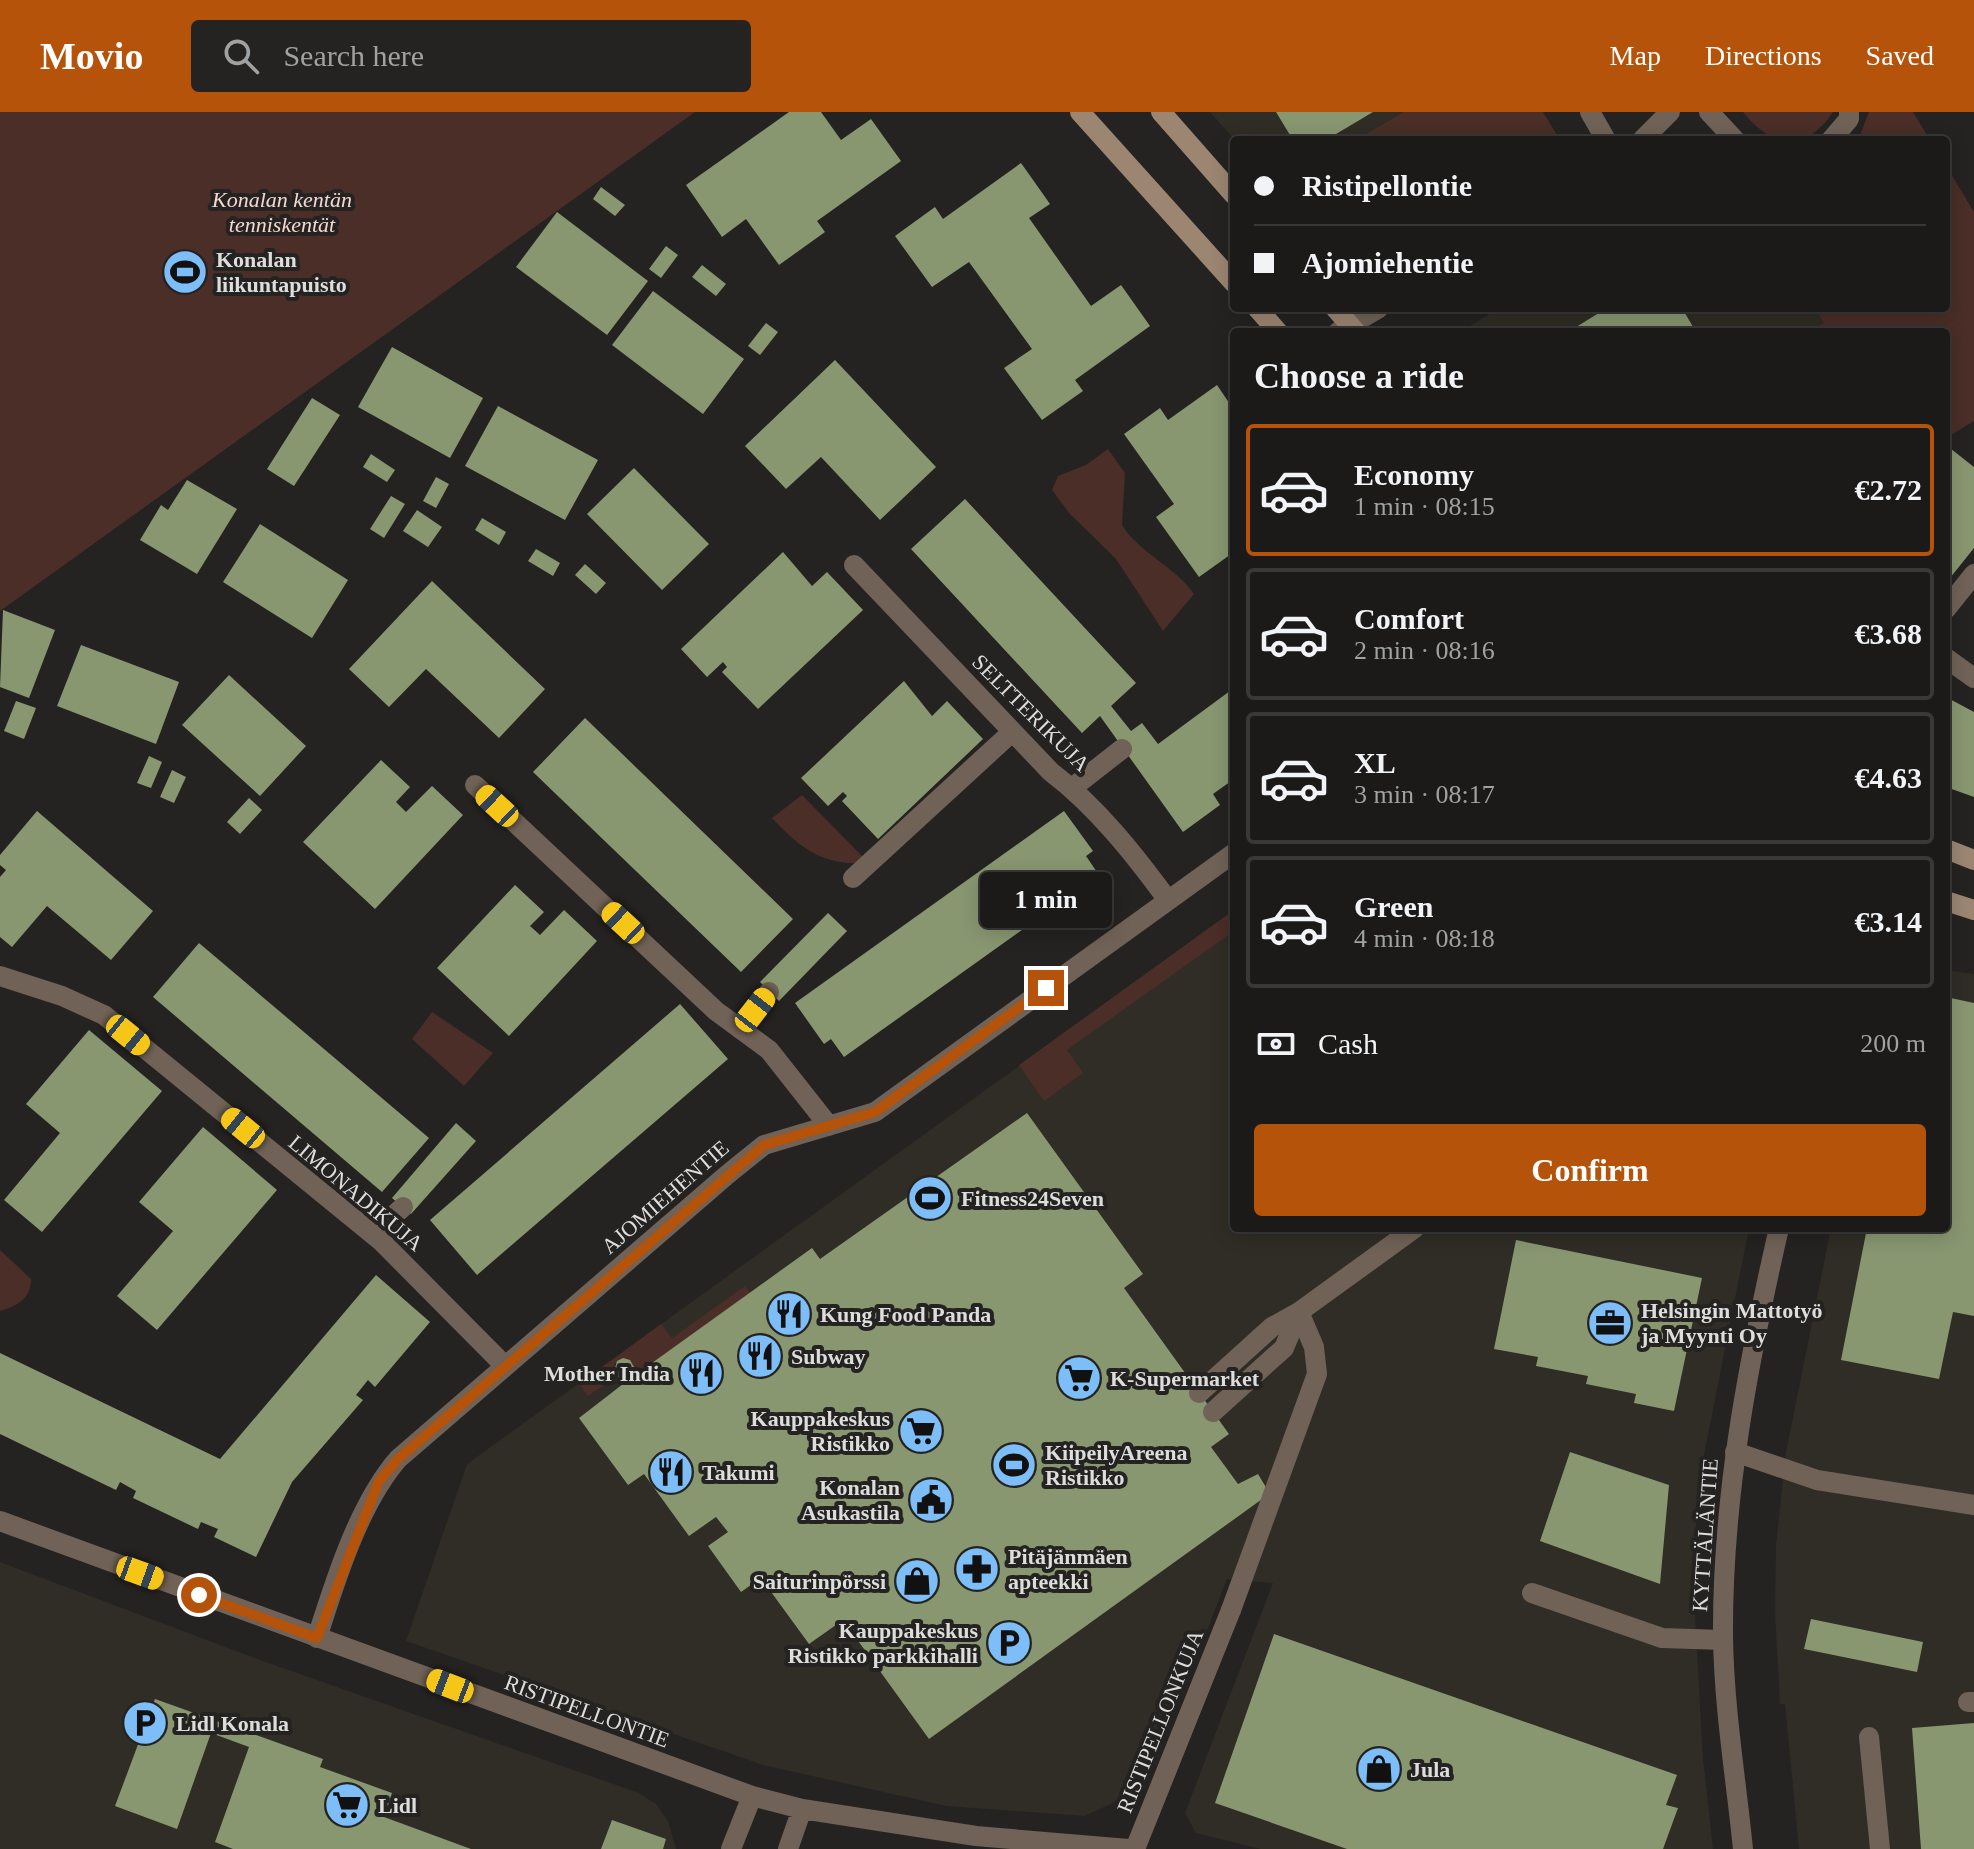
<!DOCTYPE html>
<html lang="en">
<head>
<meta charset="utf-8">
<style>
  :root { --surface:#1b1a19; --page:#242322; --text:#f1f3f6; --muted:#a0a1a2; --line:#393838; --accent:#b45309 }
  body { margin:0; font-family:"Times New Roman",serif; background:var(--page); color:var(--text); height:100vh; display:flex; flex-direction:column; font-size:30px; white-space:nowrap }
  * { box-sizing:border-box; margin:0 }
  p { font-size:26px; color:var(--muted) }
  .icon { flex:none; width:44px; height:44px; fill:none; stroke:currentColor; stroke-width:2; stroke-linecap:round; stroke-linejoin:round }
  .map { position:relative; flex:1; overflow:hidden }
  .drawer { position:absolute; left:1230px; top:216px; width:720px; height:904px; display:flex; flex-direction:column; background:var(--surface); border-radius:8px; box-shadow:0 4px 20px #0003,0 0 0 2px var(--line) }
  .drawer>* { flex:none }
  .banner { position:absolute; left:1230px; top:24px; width:720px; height:176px; border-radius:8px; box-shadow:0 4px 20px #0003,0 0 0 2px var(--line); display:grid; align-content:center; height:176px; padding:0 24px; background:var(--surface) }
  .end { position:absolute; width:36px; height:36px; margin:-18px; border:10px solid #b45309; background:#fff; box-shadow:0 0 0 4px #fff }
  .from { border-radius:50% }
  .bubble { position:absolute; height:56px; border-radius:8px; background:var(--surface); box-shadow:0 4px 20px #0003,0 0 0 2px var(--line); font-size:26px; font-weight:600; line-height:56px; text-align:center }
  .car { position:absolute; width:24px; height:48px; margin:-24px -12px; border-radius:10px; box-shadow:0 0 6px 2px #0007; background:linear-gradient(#f5c518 24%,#345 0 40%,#f5c518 0 76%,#345 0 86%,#f5c518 0) }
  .banner b { display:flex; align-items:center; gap:28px; height:76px; font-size:30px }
  .banner b+b { border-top:2px solid var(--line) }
  .banner i { width:20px; height:20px; background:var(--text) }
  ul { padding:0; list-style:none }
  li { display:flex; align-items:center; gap:24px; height:132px; margin:0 16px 12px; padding:0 8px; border:4px solid var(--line); border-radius:8px }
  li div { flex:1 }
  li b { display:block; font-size:30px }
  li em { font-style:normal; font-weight:600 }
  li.active { border-color:var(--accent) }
  li>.icon { width:72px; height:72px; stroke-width:1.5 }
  h2 { padding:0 24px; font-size:36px; line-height:96px }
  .pay { display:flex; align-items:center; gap:20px; height:88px; padding:0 24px; font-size:30px }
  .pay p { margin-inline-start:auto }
  .action { display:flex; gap:16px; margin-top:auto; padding:16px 24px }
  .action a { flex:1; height:92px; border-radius:8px; background:var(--accent); color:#fff; font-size:32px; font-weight:600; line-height:92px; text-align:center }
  header { display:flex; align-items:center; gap:48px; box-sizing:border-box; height:112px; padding:0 40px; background:var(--accent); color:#fff }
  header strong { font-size:38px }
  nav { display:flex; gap:44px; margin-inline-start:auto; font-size:28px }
  .search { width:560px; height:72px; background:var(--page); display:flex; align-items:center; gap:20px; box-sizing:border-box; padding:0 28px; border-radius:8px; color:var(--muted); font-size:30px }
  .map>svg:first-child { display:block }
  .built { fill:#2f2d25 }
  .green { fill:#4a2e27 }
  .building { fill:#889770 }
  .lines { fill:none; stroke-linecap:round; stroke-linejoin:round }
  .service { stroke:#706256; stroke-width:20 }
  .minor { stroke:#706256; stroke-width:20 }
  .secondary { stroke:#9c8672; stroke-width:20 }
  .route { stroke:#b45309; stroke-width:10 }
  .labels { text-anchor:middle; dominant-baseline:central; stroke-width:8; stroke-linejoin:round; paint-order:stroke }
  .park-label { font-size:22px; font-style:italic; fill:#f5d7d0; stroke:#242321 }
  .poi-label { font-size:22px; font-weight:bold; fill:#dddddb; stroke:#242321; text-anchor:start }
  .street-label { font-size:22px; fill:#dddddb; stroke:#242321 }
</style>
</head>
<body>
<header>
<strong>Movio</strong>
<div class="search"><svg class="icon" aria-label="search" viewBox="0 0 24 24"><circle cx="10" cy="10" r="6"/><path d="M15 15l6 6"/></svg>Search here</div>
<nav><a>Map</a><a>Directions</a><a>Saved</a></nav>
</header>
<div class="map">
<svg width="1974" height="1737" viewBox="0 0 1974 1737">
  <rect width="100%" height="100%" fill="#242321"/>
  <path class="built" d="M1210,0h193l-47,28h-121z
    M1499,196h316l10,15 -18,9h-347z
    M1234,799v317h515l-46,232 -11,103 11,195 10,91h-452l-65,-16 -11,-20 88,-230 -46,-4 -72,186 -13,18 -17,14 -40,19 -139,-10 -183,-41 -357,-124 61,-177z
    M1946,858l28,4v875h-175l-14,-145h-5l-5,-91 1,-68 10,-93 45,-224h115z
    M0,1450l260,98 379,133 17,11 12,17 8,28h-676z"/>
  <path class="green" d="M0,0h695l-695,499z
    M1403,0h140l17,28h-204z
    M1743,0h90c-27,41 -62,36 -90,0z
    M1869,0h44l17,28h-72z
    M1946,54l28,46v209l-28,17v-106h-139l17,-9 -9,-15h131z
    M1108,337l17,24 -3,52c18,29 53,41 72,69l-31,37 -47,-72 -46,-45 -18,-24 6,-14 28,-11z
    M802,683l63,64 -4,4c-40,2 -63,-17 -89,-45z
    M1234,798v21l-167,119 16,23 -39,28 -25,-36z
    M432,900l61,41 -29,33 -52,-47z
    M0,1138l31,29c0,20 -14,27 -31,32z
    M745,1174l5,7 -119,85 3,-11 -11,-9 -9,6 3,12 -29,20 -9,-12 82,-60 11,14z"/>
  <path class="building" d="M789,0h32l20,28 30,-21 30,42 -84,60 8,11 -46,33 -33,-46 -24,18 -36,-52z
    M1276,0h97l-47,28h-33z
    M1021,51l29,41 -21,14 62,88 30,-21 29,41 -75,54 8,11 -41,29 -38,-52 28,-19 -63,-87 -37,25 -37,-51 40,-29 8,12z
    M601,75l24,18 -10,11 -22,-17z
    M557,100l91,69 -41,54 -91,-68z
    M666,134l12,9 -17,23 -12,-9z
    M702,153l24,19 -10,12 -24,-19z
    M653,179l91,68 -41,55 -91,-69z
    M1607,196h75l14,24h-128z
    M766,211l12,9 -18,23 -12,-9z
    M392,235l91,51 -33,60 -92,-51z
    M835,248l101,107 -56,53 -59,-63 -35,32 -41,-43z
    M1217,273l17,25v19l-4,3 4,6v114l-35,25 -43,-60 18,-13 -50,-70 36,-26 8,12z
    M312,286l28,17 -46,71 -27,-17z
    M498,294l100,54 -33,60 -100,-54z
    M1946,333l28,22v81l-28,35z
    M371,342l24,16 -8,12 -24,-15z
    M634,356l75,76 -47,46 -75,-76z
    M436,365l13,7 -13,24 -13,-7z
    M187,368l50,29 -40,65 -57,-34 21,-35 7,5z
    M391,384l14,8 -21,34 -14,-9z
    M965,387l171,184 -25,23 20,25 11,-8 16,21 76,-56v91l-21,15 7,11 -37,27 -83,-116 -18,17 -171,-184z
    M417,398l25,17 -14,20 -25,-16z
    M482,406l24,14 -7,13 -24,-15z
    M260,412l88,56 -36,58 -89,-56z
    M536,437l24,14 -7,13 -25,-15z
    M783,440l29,34 15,-14 36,38 -105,99 -36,-37 5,-5 -4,-5 -16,15 -26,-28z
    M585,452l21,19 -10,11 -21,-19z
    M432,469l113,108 -46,49 -73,-69 -37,38 -40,-38z
    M3,498l52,20 -26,68 -29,-11z
    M81,533l98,37 -23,62 -99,-38z
    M229,563l77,71 -46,50 -78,-71z
    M904,569l28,35 15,-15 36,38 -105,100 -36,-38 5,-5 -4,-4 -15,14 -27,-28z
    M1946,585l28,15v85l-28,-10z
    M16,589l20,7 -12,31 -20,-8z
    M585,606l208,201 -52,53 -208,-200z
    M149,644l13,6 -11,26 -14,-5z
    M381,648l29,27 -14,15 10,10 26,-26 31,29 -88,94 -72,-67z
    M172,658l14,7 -12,26 -14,-6z
    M249,686l13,12 -22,24 -13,-12z
    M37,699l116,100 -42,49 -64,-54 -35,41 -12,-10v-60l6,-7 -6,-5v-10z
    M1064,699l29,40 -7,5 13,19 -255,182 -13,-18 -7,5 -29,-41z
    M515,773l29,27 -14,14 10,9 24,-25 33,31 -88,95 -72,-68z
    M828,801l19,18 -68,70 -19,-19z
    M199,831l230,195 -47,54 -229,-195z
    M1946,885l28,6v313l-21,-4 -14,67 -98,-19 26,-132h79z
    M680,892l48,55 -251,216 -47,-55z
    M89,918l73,61 -120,141 -38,-32 56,-67 -34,-29z
    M1027,1001l116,161 -19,14 105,146 -18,13 27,37 20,-10 9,15 -2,8 -336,242 -86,-119 -34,24 -48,-66 -20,14 -33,-46 20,-14 -12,-15 -27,19 -45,-62 -16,11 -49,-67 44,-34 -9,-12 3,-11 6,-3 7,2 4,7 -3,11 181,-130 8,11z
    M456,1011l20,18 -65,73 -19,-16z
    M203,1015l74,63 -120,140 -40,-34 56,-65 -34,-29z
    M1516,1128l186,38 -28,133 -40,-8 2,-9 -50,-10 2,-8 -52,-10 2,-9 -44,-8z
    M376,1163l54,47 -55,65 -7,-7 -12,15 7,5 -71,82 -36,75 -42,-20 4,-8 -17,-7 -3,7 -65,-31 3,-7 -16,-9 -4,8 -116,-56v-81l220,106z
    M1570,1340l99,33 -9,99 -120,-43z
    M1811,1507l112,23 -6,30 -113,-23z
    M1274,1522l403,141 -11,30 12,3 -15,41h-316l-132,-46z
    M155,1587l168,60 -3,8 72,26 -8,24 87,32h-238l-18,-7 34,-95 -38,-14 -34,96 -62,-23z
    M1974,1611v126h-53l-9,-121z
    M612,1708l54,19 -3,10h-62z"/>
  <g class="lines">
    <path class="service" d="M1709,0l26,28
      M1831,28l18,-21v-7
      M1946,497l28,-35
      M1946,546l28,20
      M1072,676l50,-39
      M853,766l159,-146
      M741,917l28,-37
      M373,1122l30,-27
      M1199,1281l73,-66 27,-15
      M1213,1300l71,-64 15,-36
      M1735,1340l82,28 157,25
      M1532,1481l130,45 61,2
      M1231,1498l86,-236 -3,-27 -15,-35 116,-84
      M1968,1590h6
      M1869,1625l11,112"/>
    <path class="minor" d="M1590,0l16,28
      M1642,28l28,-28
      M1338,220l41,-24
      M854,453l197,207c45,34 83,82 116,127
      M475,673l241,226 53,39 60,76
      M0,864l62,20 42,19 277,226 124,125
      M0,1409l752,275 50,13 174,27 152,13
      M317,1526c18,-57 42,-134 81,-179l330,-285 36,-29 111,-33 359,-259
      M731,1737l21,-53
      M788,1737l14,-40
      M1135,1737l96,-239
      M1743,1737c-7,-70 -19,-141 -20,-212 -1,-139 25,-274 56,-409"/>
    <path class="secondary" d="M1080,0l154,171
      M1161,0l73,83
      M1257,196l21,24
      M1335,196l21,24
      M1946,737l28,11
      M1946,789l28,9"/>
  </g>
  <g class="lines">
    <path class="route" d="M199,1483l118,43 62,-157 19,-22 366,-314 111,-33 171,-124"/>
  </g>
  <defs>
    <g id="stadium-disc" transform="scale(2.3)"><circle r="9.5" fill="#7dbef9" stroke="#242321"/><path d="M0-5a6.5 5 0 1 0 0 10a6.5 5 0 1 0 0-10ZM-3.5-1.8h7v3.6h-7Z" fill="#111"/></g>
    <g id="restaurant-disc" transform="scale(2.3)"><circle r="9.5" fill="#7dbef9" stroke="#242321"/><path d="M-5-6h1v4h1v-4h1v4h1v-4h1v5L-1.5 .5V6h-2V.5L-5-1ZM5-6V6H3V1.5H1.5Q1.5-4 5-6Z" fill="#111"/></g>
    <g id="office-disc" transform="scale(2.3)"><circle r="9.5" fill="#7dbef9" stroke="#242321"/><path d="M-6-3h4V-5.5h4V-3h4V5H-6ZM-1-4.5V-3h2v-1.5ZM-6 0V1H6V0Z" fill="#111"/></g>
    <g id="supermarket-disc" transform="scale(2.3)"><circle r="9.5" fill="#7dbef9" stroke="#242321"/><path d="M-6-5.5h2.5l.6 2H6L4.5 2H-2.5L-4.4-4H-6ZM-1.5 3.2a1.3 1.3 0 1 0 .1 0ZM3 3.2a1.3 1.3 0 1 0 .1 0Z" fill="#111"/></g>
    <g id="civic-disc" transform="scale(2.3)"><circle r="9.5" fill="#7dbef9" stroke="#242321"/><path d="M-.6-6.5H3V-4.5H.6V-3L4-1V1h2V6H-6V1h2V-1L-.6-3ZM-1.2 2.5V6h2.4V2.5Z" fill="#111"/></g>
    <g id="pharmacy-disc" transform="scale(2.3)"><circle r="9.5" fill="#7dbef9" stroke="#242321"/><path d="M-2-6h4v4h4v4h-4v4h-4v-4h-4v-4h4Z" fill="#111"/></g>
    <g id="shop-disc" transform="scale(2.3)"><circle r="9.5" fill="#7dbef9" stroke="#242321"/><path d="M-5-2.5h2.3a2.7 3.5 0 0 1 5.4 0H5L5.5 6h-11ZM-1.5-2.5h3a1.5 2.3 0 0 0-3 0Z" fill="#111"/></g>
    <g id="parking-disc" transform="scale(2.3)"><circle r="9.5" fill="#7dbef9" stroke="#242321"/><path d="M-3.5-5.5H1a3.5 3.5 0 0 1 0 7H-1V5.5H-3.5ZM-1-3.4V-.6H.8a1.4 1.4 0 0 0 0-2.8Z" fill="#111"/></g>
  </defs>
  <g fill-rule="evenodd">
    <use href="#stadium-disc" x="185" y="160"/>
    <use href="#stadium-disc" x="930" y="1086"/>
    <use href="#restaurant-disc" x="789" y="1202"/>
    <use href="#office-disc" x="1610" y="1211"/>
    <use href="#restaurant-disc" x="760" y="1244"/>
    <use href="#restaurant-disc" x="701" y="1261"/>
    <use href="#supermarket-disc" x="1079" y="1266"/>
    <use href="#supermarket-disc" x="921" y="1319"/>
    <use href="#stadium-disc" x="1014" y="1353"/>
    <use href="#restaurant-disc" x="671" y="1360"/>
    <use href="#civic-disc" x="931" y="1388"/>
    <use href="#pharmacy-disc" x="977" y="1457"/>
    <use href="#shop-disc" x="917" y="1469"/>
    <use href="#parking-disc" x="1009" y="1531"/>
    <use href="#parking-disc" x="145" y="1611"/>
    <use href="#shop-disc" x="1379" y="1657"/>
    <use href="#supermarket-disc" x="347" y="1693"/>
  </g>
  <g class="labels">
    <g class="park-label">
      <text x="282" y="87">Konalan kentän<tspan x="282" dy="25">tenniskentät</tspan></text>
    </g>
    <g class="poi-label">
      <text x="216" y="147">Konalan<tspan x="216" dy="25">liikuntapuisto</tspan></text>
      <text x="961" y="1086">Fitness24Seven</text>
      <text x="1641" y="1198">Helsingin Mattotyö<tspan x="1641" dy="25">ja Myynti Oy</tspan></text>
      <text x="820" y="1202">Kung Food Panda</text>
      <text x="791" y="1244">Subway</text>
      <text x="670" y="1261" text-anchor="end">Mother India</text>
      <text x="1110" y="1266">K-Supermarket</text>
      <text x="890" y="1306" text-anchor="end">Kauppakeskus<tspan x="890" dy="25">Ristikko</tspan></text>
      <text x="1045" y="1340">KiipeilyAreena<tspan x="1045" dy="25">Ristikko</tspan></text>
      <text x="702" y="1360">Takumi</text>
      <text x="900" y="1375" text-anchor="end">Konalan<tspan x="900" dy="25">Asukastila</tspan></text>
      <text x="1008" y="1444">Pitäjänmäen<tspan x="1008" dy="25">apteekki</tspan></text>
      <text x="886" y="1469" text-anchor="end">Saiturinpörssi</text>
      <text x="978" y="1518" text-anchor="end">Kauppakeskus<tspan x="978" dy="25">Ristikko parkkihalli</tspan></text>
      <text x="176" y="1611">Lidl Konala</text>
      <text x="1410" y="1657">Jula</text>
      <text x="378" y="1693">Lidl</text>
    </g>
    <g class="street-label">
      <text transform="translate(1031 601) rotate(45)">SELTTERIKUJA</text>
      <text transform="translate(356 1081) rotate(40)">LIMONADIKUJA</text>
      <text transform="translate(665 1085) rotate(-41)">AJOMIEHENTIE</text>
      <text transform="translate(1705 1423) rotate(-86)">KYTTÄLÄNTIE</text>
      <text transform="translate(587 1599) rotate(20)">RISTIPELLONTIE</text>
      <text transform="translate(1160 1609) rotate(-68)">RISTIPELLONKUJA</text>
    </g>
  </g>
</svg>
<i class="end from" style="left:199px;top:1483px"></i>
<i class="end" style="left:1046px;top:876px"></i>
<div class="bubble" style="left:980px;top:760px;width:132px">1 min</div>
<i class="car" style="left:497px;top:694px;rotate:313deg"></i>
<i class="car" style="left:623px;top:811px;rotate:313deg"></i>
<i class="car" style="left:755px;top:898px;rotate:38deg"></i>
<i class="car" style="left:128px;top:923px;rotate:129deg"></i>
<i class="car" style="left:243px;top:1016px;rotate:309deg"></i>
<i class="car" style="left:140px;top:1461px;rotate:110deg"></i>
<i class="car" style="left:450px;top:1574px;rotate:291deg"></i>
<div class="banner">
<b><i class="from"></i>Ristipellontie</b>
<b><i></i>Ajomiehentie</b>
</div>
<section class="drawer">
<h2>Choose a ride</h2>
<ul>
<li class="active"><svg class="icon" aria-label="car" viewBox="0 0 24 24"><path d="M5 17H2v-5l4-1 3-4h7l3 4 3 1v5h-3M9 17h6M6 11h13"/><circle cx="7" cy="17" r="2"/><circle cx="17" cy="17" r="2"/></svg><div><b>Economy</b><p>1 min · 08:15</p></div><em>€2.72</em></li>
<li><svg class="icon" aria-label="car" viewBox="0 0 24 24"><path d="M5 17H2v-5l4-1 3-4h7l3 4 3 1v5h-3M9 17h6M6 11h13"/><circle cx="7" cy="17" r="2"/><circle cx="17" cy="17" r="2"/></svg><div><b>Comfort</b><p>2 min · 08:16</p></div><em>€3.68</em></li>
<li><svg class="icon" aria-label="car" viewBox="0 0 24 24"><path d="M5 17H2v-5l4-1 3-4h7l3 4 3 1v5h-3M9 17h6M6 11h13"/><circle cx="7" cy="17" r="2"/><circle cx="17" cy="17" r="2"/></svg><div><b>XL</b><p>3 min · 08:17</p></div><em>€4.63</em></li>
<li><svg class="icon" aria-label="car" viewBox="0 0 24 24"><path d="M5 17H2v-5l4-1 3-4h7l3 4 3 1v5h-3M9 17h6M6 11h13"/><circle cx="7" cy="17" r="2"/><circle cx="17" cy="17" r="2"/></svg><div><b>Green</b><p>4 min · 08:18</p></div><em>€3.14</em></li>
</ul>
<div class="pay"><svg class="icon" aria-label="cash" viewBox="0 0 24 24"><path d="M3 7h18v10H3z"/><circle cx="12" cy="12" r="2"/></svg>Cash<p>200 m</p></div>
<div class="action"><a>Confirm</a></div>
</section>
</div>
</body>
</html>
